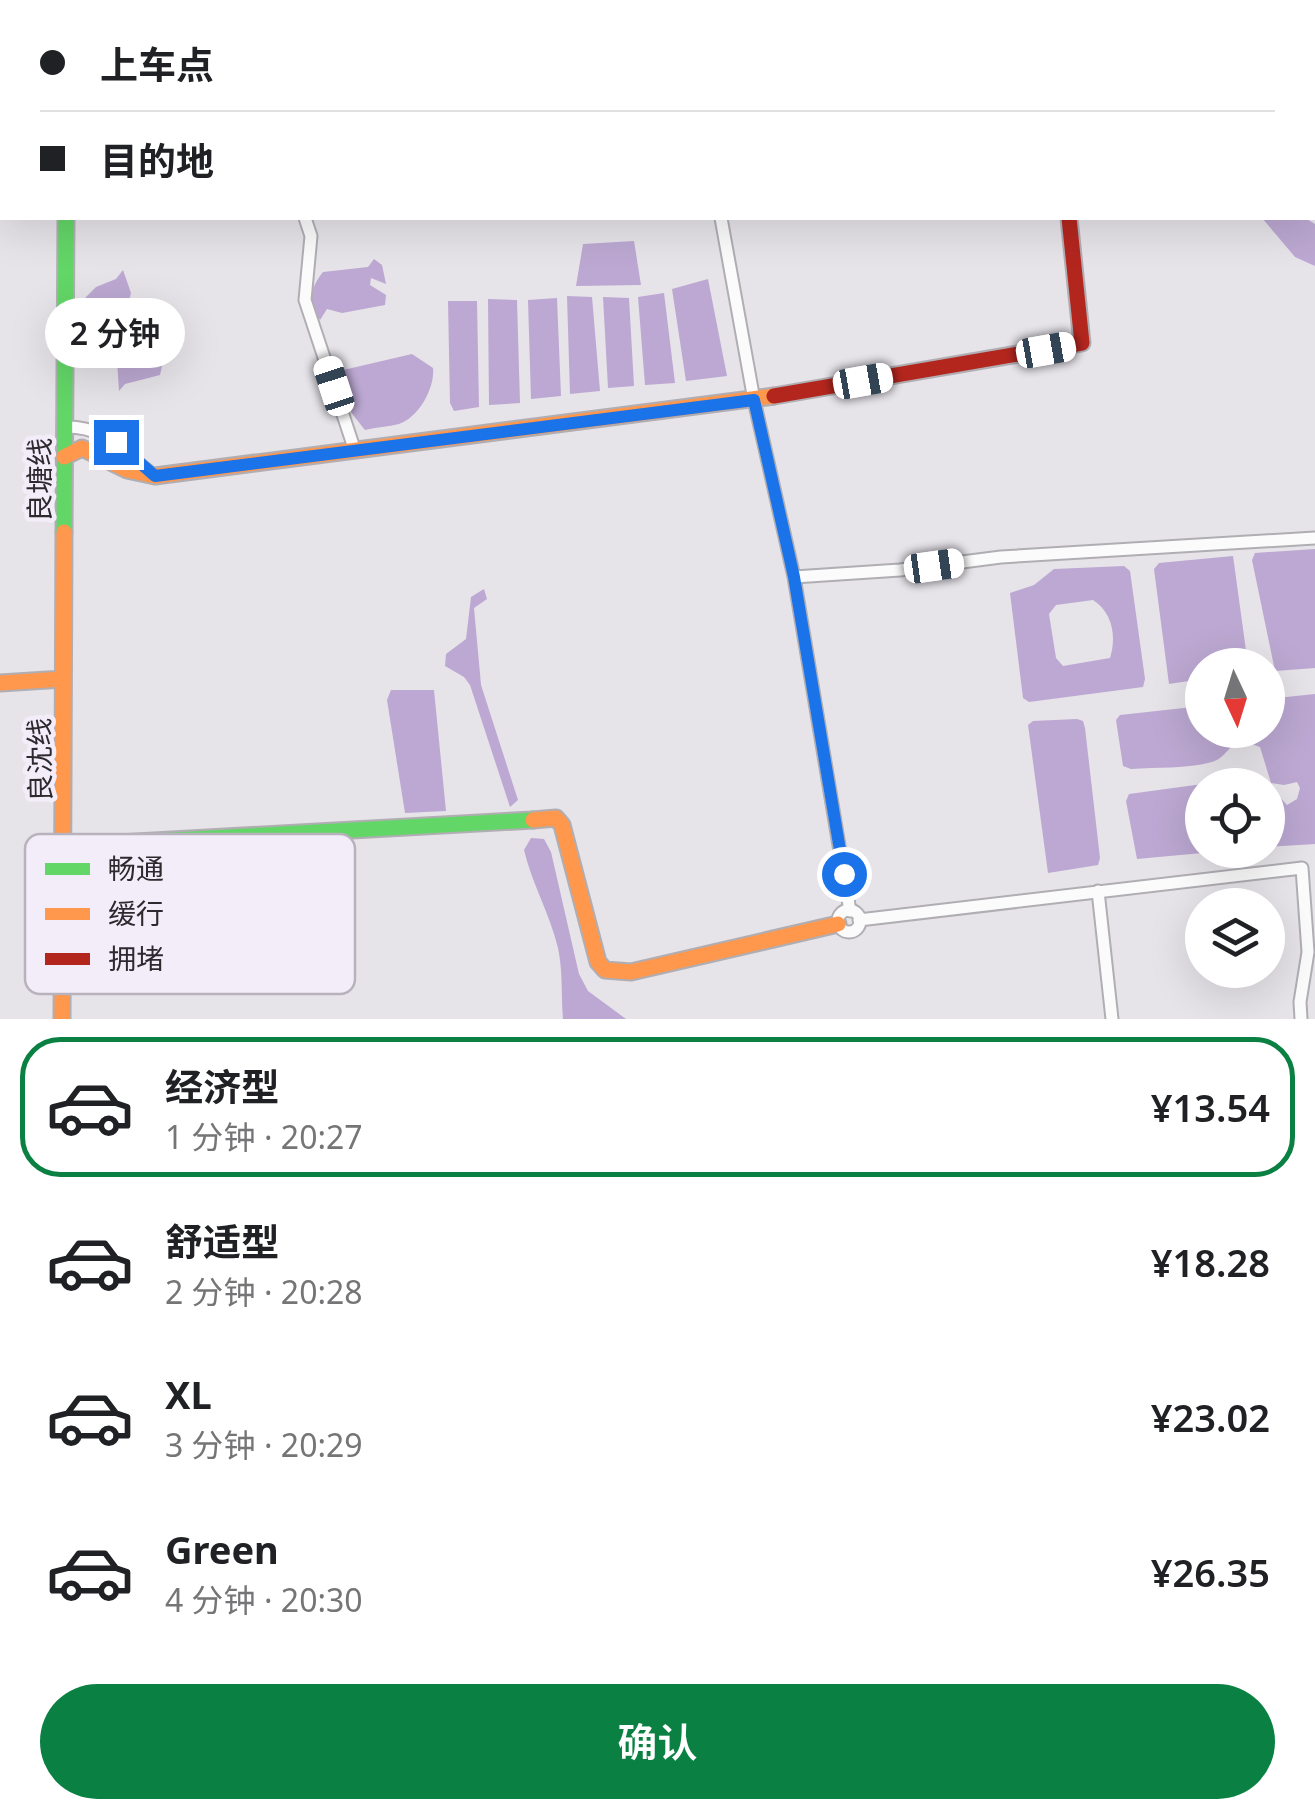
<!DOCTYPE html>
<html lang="zh">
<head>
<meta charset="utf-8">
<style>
  :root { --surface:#fff; --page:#f2f2f2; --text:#202124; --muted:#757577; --line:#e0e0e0; --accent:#0b8043 }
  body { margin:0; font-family:"Noto Sans","Noto Sans SC",sans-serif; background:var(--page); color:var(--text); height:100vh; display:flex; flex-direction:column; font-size:38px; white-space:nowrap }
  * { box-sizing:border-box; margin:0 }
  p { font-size:32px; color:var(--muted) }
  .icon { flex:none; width:55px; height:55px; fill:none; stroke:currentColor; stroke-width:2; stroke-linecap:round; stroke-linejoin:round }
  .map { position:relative; height:1019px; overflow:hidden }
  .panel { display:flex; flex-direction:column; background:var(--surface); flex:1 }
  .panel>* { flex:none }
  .top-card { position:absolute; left:0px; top:0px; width:1315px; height:220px; box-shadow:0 10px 40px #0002; display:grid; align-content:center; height:220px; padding:0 40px; background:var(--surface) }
  .needle { width:65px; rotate:176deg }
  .controls { position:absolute; left:1185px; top:648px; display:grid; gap:20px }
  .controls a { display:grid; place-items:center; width:100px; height:100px; border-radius:50%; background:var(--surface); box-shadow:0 10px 40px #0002; font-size:50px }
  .end { position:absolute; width:45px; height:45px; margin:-22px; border:12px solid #1a73e8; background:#fff; box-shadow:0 0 0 5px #fff }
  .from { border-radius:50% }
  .bubble { position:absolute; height:70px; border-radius:35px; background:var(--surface); box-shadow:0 10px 40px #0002; font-size:32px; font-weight:600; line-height:70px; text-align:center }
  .car { position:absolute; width:30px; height:60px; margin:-30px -15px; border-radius:12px; box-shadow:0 0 8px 2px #0007; background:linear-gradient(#fff 24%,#345 0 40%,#fff 0 76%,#345 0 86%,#fff 0) }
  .top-card b { display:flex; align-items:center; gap:35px; height:95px; font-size:38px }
  .top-card b+b { border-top:2px solid var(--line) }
  .top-card i { width:25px; height:25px; background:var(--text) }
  ul { padding:18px 0 0; list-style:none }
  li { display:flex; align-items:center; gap:30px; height:140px; margin:0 20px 15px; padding:0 20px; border:5px solid transparent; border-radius:40px }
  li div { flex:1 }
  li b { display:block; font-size:38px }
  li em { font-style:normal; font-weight:600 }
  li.on { border-color:var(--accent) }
  li>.icon { width:90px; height:90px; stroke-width:1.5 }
  .action { display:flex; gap:20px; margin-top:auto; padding:20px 40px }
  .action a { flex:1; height:115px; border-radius:60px; background:var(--accent); color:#fff; font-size:40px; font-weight:600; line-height:115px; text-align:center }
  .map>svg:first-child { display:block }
  .water { fill:#bca8d2; fill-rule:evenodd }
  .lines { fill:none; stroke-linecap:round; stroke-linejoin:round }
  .street-casing { stroke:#b0aeb3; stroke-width:15 }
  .fast-casing { stroke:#b0aeb3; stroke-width:19 }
  .slow-casing { stroke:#b0aeb3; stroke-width:19 }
  .jam-casing { stroke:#b0aeb3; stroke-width:19 }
  .street { stroke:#fbfbfc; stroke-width:11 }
  .fast { stroke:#63d668; stroke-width:15 }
  .slow { stroke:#ff974d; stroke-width:15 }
  .jam { stroke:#b3261e; stroke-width:15 }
  .route { stroke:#1a73e8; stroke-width:12 }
  .labels { text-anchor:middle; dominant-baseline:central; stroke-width:9; stroke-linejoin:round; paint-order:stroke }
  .street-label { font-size:28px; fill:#2c2a2e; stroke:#f2edf9 }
  .key { fill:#f2edf9; stroke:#b7b2bc; stroke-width:2.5 }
  .key-label { font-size:28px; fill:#2c2a2e }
</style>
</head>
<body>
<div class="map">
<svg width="1315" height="1019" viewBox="0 0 1315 1019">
  <rect width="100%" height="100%" fill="#e6e3e9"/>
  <path class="water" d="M1262,218h43l10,6v42l-20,-9z
    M634,241l7,44 -65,1 7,-42z
    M374,259l8,6 4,19 -15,-6 -1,7 16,10 -1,10 -43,8 -15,-4 -7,11c-13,-17 -10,-32 3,-48l45,-5z
    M123,270l8,23 -5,19 9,16 6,21h10l11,-11 2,19 -4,18 -35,9 -6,7 -3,-46 -39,-1v-38l19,-19 20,-8z
    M708,279l19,97 -41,5 -14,-92z
    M664,293l11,90 -30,2 -7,-88z
    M567,296l25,1 8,94 -30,3z
    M603,297l26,1 5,88 -26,2z
    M557,298l4,98 -30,3 -3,-99z
    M488,299l29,1 3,103 -31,2z
    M448,301h29l2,106 -25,4 -4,-8z
    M412,354l21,14c2,20 -14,49 -34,56 -11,3 -23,3 -34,6 -14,-18 -30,-35 -26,-59z
    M1315,549v119l-40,3 -23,-111 3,-7z
    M1233,556l15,109h-46v14l-33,5 -15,-115 5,-6z
    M1124,566l6,5 15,108 -2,8 -114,15 -6,-4 -13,-105 24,-8 20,-16zM1093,600c19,12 24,36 17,58l-47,8 -7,-8 -7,-44 7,-9z
    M484,589l3,10 -13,9 7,77 37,115 -8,7 -40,-122 -6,-8 -19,-11 1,-12 20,-15 5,-42z
    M391,690h43l12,121 -41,2 -18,-113z
    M1315,694v150l-47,3v-55l8,1 11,12 10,-6 3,-11 -3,-6 -13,3 -13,-2 -11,-36c-33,-13 -29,10 -48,15 -25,7 -56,5 -81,7l-8,-3 -7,-46 4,-5 82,-9v24h66v-31z
    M1077,719l6,2 2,7 15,130 -2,7 -50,8 -20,-148 5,-4z
    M1210,783l4,2h-12v65h33l-98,9 -11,-58 3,-7z
    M531,838l13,1 7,13 28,122 9,17 38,28h-63c-2,-24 0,-47 -5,-71 -8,-34 -26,-64 -34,-98z"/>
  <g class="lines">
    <g class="street-casing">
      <path id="street" d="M680,0l1,2
        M988,0l2,2
        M375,2l1,-2
        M1221,2v-2
        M0,88h2
        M1312,101h3
        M305,218l6,18 -6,64 50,151
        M721,218l33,182 40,177 56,334
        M64,427c43,-1 56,23 88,47
        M794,577l106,-7 101,-13 314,-19
        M1098,891l14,128
        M838 921a11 11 0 1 1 22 0a11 11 0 1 1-22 0Z
        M859,920l443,-52 6,84 -8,50 1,17"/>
    </g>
    <g class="fast-casing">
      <path id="fast" d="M67,0v2
        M64,532l2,-314
        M65,846l468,-26"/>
    </g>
    <g class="slow-casing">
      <path id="slow" d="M64,457l18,-9 45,22 28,6 619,-80
        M0,683l63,-4
        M533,820l23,-2 6,7 36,137 7,8 26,2 207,-48
        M62,1019l2,-487"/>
    </g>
    <g class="jam-casing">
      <path id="jam" d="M774,396l308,-53 -13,-125"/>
    </g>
    <use href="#street" class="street"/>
    <use href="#fast" class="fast"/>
    <use href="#slow" class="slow"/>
    <use href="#jam" class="jam"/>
  </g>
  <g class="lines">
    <path class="route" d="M116,442l39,34 599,-76 40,177 50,297"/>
  </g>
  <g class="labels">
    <g class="street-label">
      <text transform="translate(39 480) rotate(-90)">良塘线</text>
      <text transform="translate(39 760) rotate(-91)">良沈线</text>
    </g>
  </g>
  <rect x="25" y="834" width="330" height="160" rx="15" class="key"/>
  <rect x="45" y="863" width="45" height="12" fill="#63d668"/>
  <rect x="45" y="908" width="45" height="12" fill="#ff974d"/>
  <rect x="45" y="953" width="45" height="12" fill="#b3261e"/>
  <g class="key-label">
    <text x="108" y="879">畅通</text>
    <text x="108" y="924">缓行</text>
    <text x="108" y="969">拥堵</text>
  </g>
</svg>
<div class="controls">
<a><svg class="needle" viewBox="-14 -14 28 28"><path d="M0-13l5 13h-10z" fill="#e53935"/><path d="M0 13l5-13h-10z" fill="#757577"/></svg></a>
<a><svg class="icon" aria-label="locate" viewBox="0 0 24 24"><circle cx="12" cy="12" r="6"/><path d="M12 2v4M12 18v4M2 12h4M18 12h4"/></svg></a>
<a><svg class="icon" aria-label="layers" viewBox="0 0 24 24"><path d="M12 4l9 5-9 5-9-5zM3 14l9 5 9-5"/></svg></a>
</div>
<i class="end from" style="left:844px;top:874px"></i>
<i class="end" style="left:116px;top:442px"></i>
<div class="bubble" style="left:45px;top:298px;width:140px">2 分钟</div>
<i class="car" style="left:1046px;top:350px;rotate:80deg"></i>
<i class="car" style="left:863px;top:381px;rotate:80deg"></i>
<i class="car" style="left:334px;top:386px;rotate:342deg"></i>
<i class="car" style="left:934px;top:566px;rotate:82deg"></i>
<div class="top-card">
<b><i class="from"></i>上车点</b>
<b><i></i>目的地</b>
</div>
</div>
<section class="panel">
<ul>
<li class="on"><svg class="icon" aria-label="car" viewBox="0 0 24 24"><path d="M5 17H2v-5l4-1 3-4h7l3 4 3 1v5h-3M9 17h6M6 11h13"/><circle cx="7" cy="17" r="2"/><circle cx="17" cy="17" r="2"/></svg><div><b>经济型</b><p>1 分钟 · 20:27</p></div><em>¥13.54</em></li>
<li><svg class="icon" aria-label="car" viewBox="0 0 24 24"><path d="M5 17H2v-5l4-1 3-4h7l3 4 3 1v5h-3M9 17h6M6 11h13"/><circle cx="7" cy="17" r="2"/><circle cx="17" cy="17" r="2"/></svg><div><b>舒适型</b><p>2 分钟 · 20:28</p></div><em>¥18.28</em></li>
<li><svg class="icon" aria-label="car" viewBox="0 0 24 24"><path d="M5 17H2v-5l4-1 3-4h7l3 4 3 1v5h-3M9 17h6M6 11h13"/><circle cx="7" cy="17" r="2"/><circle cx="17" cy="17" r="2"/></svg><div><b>XL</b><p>3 分钟 · 20:29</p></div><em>¥23.02</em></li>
<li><svg class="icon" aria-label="car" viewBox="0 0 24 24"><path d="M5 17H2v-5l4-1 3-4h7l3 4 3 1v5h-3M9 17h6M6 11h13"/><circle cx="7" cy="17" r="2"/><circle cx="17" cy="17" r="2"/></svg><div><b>Green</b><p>4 分钟 · 20:30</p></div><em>¥26.35</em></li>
</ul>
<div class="action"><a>确认</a></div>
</section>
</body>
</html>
